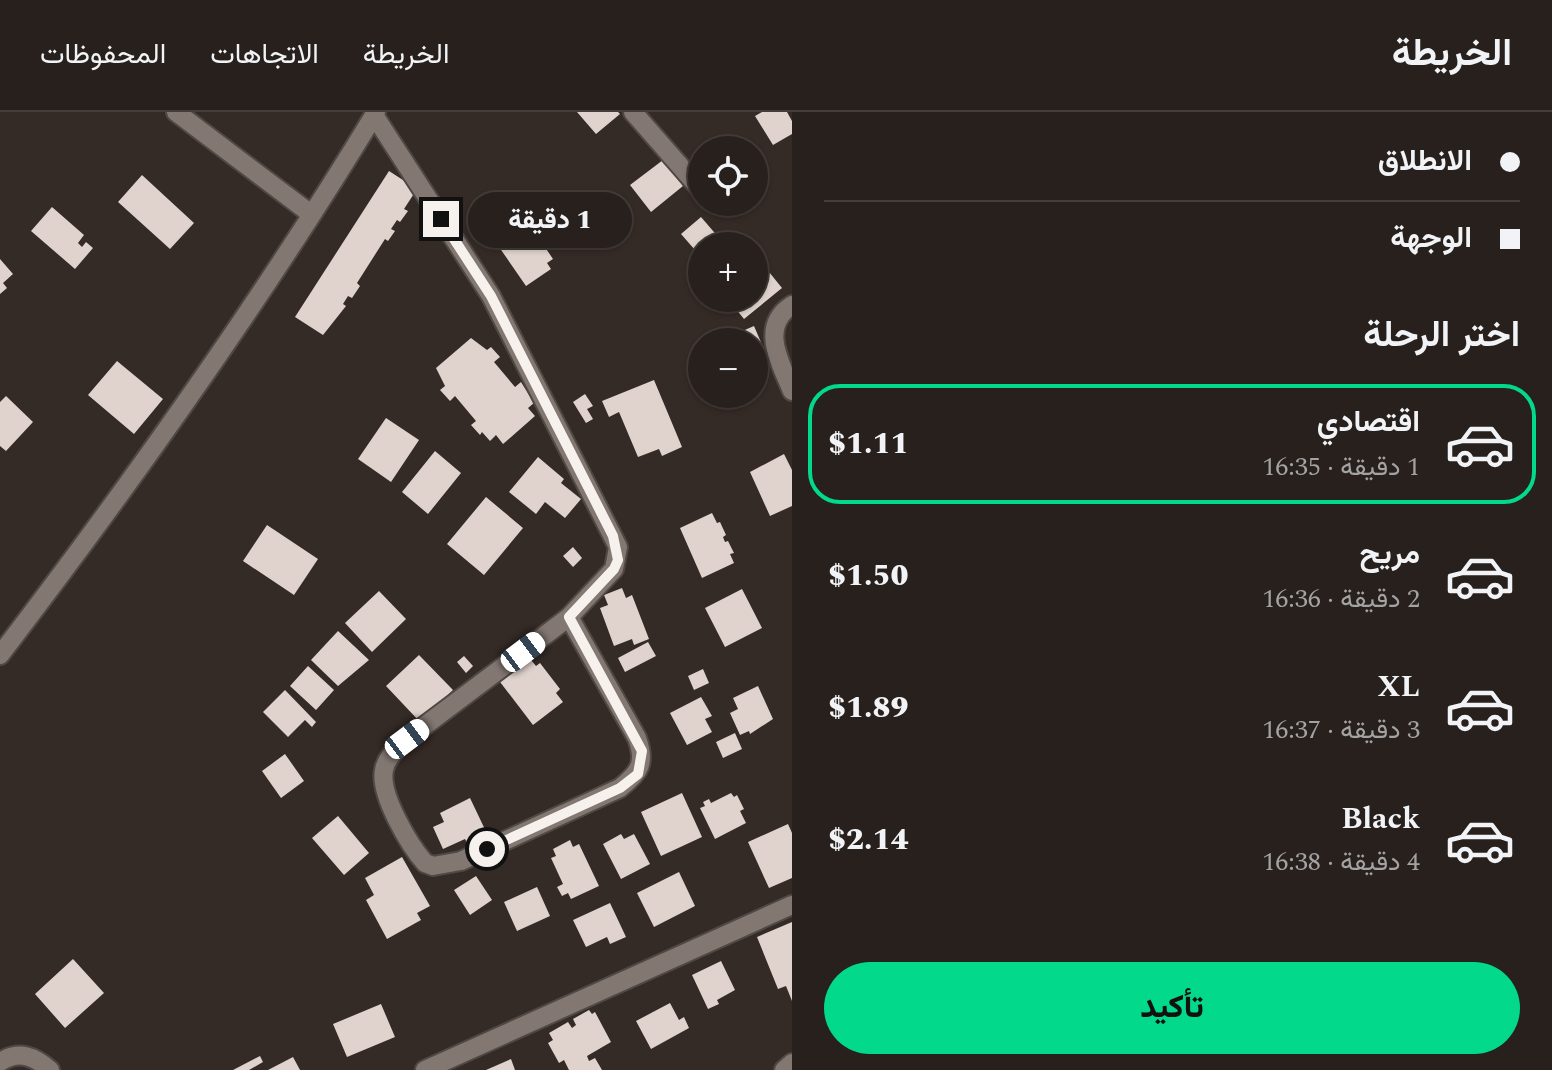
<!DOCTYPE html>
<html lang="ar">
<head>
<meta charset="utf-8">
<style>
  :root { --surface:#27201c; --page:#2f2825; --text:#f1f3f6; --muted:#a4a3a3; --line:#433e3b; --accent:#02d98b }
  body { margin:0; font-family:Spectral,Vazirmatn,serif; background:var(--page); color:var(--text); direction:rtl; height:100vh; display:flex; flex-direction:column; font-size:30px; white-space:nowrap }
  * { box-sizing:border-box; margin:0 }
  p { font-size:26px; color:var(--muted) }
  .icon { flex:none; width:44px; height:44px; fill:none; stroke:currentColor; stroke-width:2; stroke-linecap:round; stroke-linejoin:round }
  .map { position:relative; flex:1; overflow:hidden; direction:ltr }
  .side { display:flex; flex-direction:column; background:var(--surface); width:760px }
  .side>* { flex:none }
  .top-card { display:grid; align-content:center; height:176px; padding:0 32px; background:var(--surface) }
  .buttons { position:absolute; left:688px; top:24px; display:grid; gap:16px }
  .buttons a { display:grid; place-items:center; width:80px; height:80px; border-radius:50%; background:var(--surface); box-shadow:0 2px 6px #0004,0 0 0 2px var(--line); font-size:40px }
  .end { position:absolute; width:36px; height:36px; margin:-18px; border:10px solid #f7f1ed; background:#111; box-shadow:0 0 0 4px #111 }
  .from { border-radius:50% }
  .bubble { position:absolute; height:56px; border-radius:28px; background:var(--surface); box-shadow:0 2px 6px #0004,0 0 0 2px var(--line); font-size:26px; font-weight:800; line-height:56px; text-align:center; direction:rtl }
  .car { position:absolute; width:24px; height:48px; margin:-24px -12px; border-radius:10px; box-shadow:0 0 6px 2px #0007; background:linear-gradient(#fff 24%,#345 0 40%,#fff 0 76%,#345 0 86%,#fff 0) }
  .top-card b { display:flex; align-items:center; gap:28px; height:76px; font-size:30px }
  .top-card b+b { border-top:2px solid var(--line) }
  .top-card i { width:20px; height:20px; background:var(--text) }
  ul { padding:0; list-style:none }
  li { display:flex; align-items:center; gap:24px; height:120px; margin:0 16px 12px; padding:0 16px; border:4px solid transparent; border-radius:32px }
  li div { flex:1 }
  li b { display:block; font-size:30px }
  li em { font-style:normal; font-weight:800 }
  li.current { border-color:var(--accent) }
  li>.icon { width:72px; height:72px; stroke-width:1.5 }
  h2 { padding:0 32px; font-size:36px; line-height:96px }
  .cta { display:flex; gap:16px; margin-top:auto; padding:16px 32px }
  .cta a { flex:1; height:92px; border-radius:48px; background:var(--accent); color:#111; font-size:32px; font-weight:800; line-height:92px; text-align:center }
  header { display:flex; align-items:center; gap:48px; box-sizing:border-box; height:112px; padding:0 40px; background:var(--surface); border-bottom:2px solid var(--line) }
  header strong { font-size:38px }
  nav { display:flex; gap:44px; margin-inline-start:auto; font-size:28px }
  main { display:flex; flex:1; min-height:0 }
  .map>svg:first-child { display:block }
  .building { fill:#e0d3cd }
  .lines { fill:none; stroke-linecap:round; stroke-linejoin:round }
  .minor-casing { stroke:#504844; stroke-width:22 }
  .minor { stroke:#837772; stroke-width:18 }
  .route { stroke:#f7f1ed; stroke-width:10 }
</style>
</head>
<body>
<header>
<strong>الخريطة</strong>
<nav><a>الخريطة</a><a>الاتجاهات</a><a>المحفوظات</a></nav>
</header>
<main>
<section class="side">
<div class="top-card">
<b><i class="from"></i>الانطلاق</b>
<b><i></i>الوجهة</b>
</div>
<h2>اختر الرحلة</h2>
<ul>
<li class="current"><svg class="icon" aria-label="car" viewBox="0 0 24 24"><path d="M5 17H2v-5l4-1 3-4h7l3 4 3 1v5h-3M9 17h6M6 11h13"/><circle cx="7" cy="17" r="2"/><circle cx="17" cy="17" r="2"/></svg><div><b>اقتصادي</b><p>1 دقيقة · 16:35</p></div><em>$1.11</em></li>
<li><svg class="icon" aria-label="car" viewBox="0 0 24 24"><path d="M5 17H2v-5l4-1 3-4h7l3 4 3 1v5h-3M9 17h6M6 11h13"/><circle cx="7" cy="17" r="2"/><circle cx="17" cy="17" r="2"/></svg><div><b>مريح</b><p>2 دقيقة · 16:36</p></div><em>$1.50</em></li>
<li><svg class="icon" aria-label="car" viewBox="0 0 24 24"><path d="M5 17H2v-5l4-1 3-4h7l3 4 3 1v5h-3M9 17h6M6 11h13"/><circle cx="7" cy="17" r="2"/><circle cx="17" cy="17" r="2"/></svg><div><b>XL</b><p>3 دقيقة · 16:37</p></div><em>$1.89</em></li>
<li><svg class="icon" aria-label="car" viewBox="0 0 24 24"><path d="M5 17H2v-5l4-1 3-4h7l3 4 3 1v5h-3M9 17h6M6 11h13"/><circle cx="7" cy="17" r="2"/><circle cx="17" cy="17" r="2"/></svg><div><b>Black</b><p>4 دقيقة · 16:38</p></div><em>$2.14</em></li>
</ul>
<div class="cta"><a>تأكيد</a></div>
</section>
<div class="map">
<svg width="792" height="958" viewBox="0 0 792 958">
  <rect width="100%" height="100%" fill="#342a26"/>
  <path class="building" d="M577,0h41l2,2 -24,20z
    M762,0h25l5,9v13l-19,11 -18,-29z
    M663,48l20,26 -32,26 -21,-27z
    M389,59l28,18 -13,20 4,2 -8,11 -3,-2 -6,9 4,2 -7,10 -3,-2 -28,44 3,3 -8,12 -4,-2 -5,8 3,2 -23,29 -28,-18z
    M142,63l52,48 -24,26 -52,-47z
    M52,95l32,28 -6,8 4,4 4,-5 7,6 -18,21 -44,-38z
    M701,105l25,29h-24v12l-21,-24z
    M528,110l25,37 -6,4 4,6 -25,17 -29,-42z
    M0,147l13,15 -10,9 4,5 -7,6z
    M765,155l17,21 -38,31 -17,-21h27v-22z
    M754,214l12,28 -12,6v-18h-18l-3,-7z
    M471,226l16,12 4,-3 9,10 -6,5 21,25 6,-5 13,21 -6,5 7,8 -32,28 -7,-9 -6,6 -8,-9 -2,3 -9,-10 5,-4 -21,-25 -5,5 -10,-11 5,-4 -9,-18z
    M117,249l46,38 -29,35 -46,-39z
    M654,268l28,67 -20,9 -3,-7 -21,8 -19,-45 -10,5 -7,-16z
    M585,282l8,12 -6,3 6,10 -7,4 -13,-21z
    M6,284l27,26 -27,29 -6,-5v-44z
    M386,306l33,22 -28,42 -33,-23z
    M435,339l26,22 -33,41 -26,-22z
    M784,342l8,16v36l-22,10 -20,-44z
    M538,345l26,22 -3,4 20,16 -16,19 -20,-16 -9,12 -27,-22z
    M486,385l37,31 -39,47 -37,-31z
    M712,401l5,10 3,-1 6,13 -3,2 2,5 3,-1 6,12 -4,1 4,9 -32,15 -22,-50z
    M267,413l51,34 -24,36 -51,-34z
    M573,435l9,11 -9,9 -10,-11z
    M622,476l4,10 6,-3 17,44 -15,6 -2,-6 -18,7 -14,-38 8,-3 -4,-10z
    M742,477l20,39 -37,19 -20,-39z
    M379,479l27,28 -34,33 -27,-29z
    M338,519l31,29 -31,26 -27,-26z
    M648,530l8,14 -31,16 -7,-14z
    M419,543l34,35 -33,32 -34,-36z
    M527,543l9,11 4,-3 20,26 -4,4 7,9 -30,23 -36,-47z
    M464,544l9,10 -7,7 -9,-11z
    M308,554l26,24 -18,20 -26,-24z
    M703,557l6,14 -15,7 -6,-14z
    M758,574l15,33 -23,15 -1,-3 -9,4 -10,-22 8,-4 -5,-11z
    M285,578l31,32 -4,5 -7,-7 -17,17 -25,-25z
    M701,585l11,19 -7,3 7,13 -25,13 -17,-32z
    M735,621l7,16 -19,9 -7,-16z
    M285,642l19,27 -23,17 -19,-27z
    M682,681l20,44 -41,19 -20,-44z
    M731,681l3,4 3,-2 7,14 -4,2 6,12 -31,16 -15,-31 5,-2 -2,-4 6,-3 2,4z
    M470,686l20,42 -20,9 -5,-10 -22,10 -10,-22 11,-5 -4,-9z
    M338,704l31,37 -25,22 -32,-37z
    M788,712l4,9v45l-23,10 -21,-46z
    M621,722l3,5 10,-5 16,30 -29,15 -18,-35z
    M570,728l3,7 6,-3 20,42 -28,13 -3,-6 -6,3 -5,-9 6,-3 -12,-26 5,-2 -3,-7z
    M402,745l28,49 -13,7 4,7 -34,19 -21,-39 8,-5 -9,-17z
    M679,760l16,34 -41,21 -17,-34z
    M476,764l16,24 -22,15 -16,-25z
    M537,775l13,29 -33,15 -13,-29z
    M610,791l16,34 -16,7 -3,-7 -21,10 -13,-27z
    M792,810v79l-6,-15 -8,3 -21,-52z
    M73,847l31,34 -39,35 -30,-34z
    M721,849l14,29 -18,10 2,4 -11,5 -16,-34z
    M670,891l9,17 5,-3 5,11 -38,21 -15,-28z
    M381,892l14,33 -48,20 -14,-33z
    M589,898l3,4 3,-2 16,30 -24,14 2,5 6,-3 7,12h-33l-5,-10 -5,3 -11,-20 5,-3 -4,-7 19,-11 4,6 4,-3 -3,-6z
    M260,944l3,6 -14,8h-16z
    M293,945l7,13h-32z
    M511,947l4,11h-29z"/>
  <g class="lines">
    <g class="minor-casing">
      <path id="minor" d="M176,0l135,102
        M633,0l69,79
        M374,3l117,181 127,251 -4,22 -45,48 -162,122c-9,9 -21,18 -23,31 -5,24 25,75 41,93l8,3 28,-5 159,-73c20,-16 26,-25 17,-50l-68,-121
        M792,193c-33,21 -12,57 0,86
        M0,543c134,-175 262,-355 376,-543
        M0,950c19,-12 34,-6 50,8
        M425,958l367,-165
        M784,958l8,-7"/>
    </g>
    <use href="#minor" class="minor"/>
  </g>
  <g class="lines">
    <path class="route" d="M441,107l50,77 122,240 5,24 -4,9 -45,48 73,134 -4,23 -18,14 -133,61"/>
  </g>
</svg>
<div class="buttons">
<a><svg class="icon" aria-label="locate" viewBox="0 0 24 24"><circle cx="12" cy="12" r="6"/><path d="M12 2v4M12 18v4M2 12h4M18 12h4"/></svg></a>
<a>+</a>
<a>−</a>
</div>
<i class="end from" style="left:487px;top:737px"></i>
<i class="end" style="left:441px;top:107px"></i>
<div class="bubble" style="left:468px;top:80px;width:164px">1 دقيقة</div>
<i class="car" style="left:523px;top:540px;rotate:53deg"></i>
<i class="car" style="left:407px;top:627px;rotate:53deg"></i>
</div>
</main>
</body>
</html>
